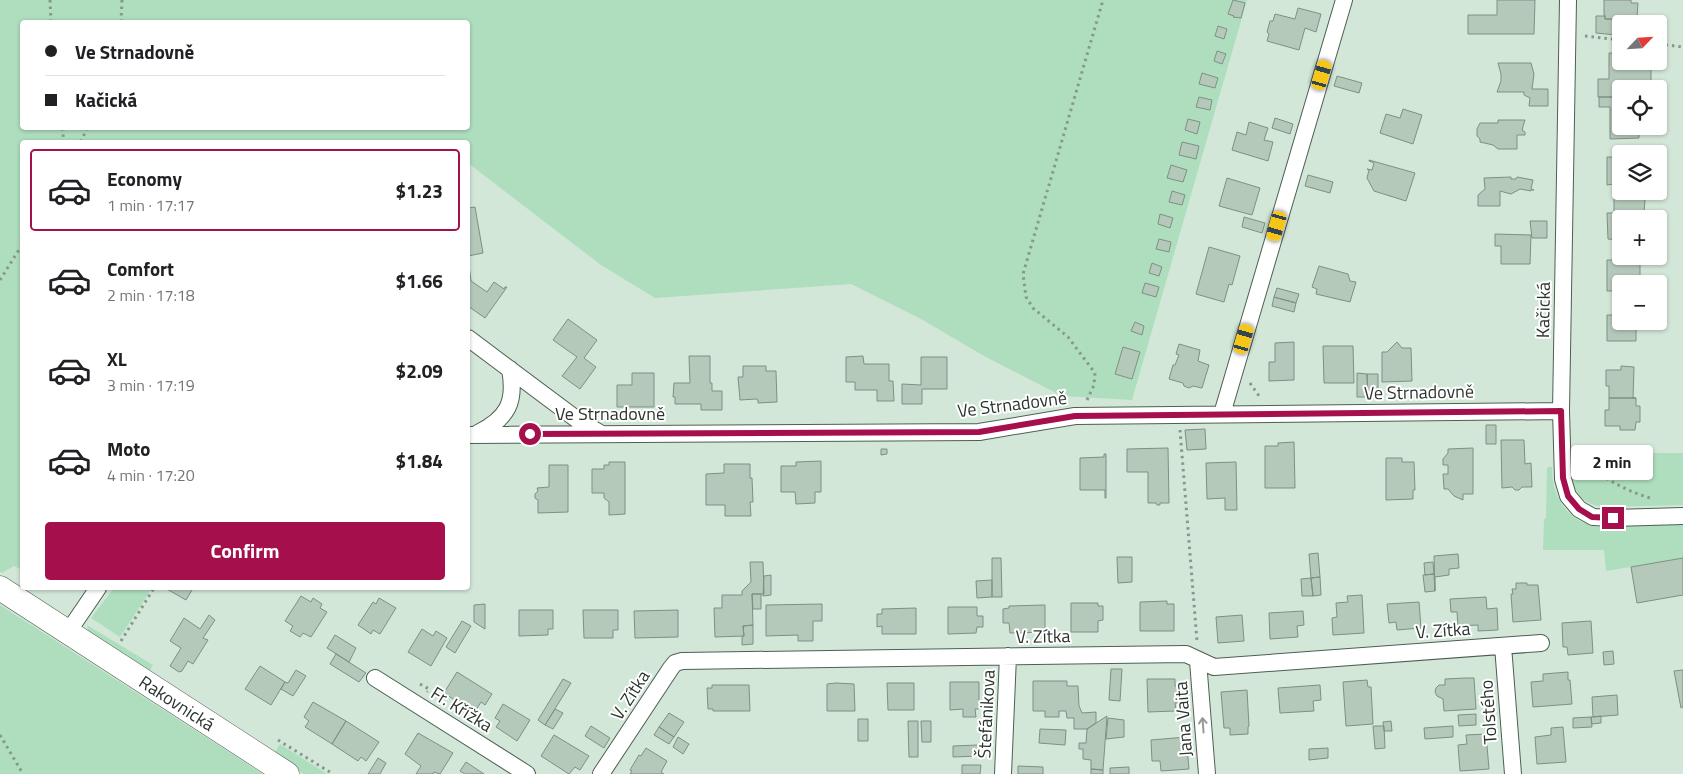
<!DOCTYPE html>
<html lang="en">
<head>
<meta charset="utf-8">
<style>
  :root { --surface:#fff; --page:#f6f6f6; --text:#202124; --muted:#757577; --line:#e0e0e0; --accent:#a5104c }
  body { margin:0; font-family:"Titillium Web",sans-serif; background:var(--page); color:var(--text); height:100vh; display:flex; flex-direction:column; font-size:19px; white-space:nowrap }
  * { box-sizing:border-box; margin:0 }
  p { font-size:16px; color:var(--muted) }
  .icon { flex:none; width:28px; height:28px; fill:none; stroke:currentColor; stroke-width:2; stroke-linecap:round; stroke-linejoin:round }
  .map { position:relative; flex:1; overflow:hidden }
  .sheet { position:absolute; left:20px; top:140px; width:450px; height:450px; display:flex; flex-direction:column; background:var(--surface); border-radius:5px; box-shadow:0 1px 4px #0004 }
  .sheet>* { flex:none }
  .guide { position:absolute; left:20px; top:20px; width:450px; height:110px; border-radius:5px; box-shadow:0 1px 4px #0004; display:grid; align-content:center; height:110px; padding:0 25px; background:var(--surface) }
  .needle { width:32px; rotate:65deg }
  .buttons { position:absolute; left:1612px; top:15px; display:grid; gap:10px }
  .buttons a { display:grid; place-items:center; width:55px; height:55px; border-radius:5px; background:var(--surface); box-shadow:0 1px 4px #0004; font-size:25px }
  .end { position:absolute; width:22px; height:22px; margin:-11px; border:6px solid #a5104c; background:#fff; box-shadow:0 0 0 2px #fff }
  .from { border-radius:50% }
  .bubble { position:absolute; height:35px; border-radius:5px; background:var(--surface); box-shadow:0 1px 4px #0004; font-size:16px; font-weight:700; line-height:35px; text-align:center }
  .car { position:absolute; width:15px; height:30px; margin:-15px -8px; border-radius:6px; box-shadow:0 0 4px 1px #0007; background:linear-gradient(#f5c518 24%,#345 0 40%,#f5c518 0 76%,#345 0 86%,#f5c518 0) }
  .guide b { display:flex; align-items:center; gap:18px; height:48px; font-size:19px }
  .guide b+b { border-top:1px solid var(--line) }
  .guide i { width:12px; height:12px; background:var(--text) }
  ul { padding:9px 0 0; list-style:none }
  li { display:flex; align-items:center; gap:15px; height:82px; margin:0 10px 8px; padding:0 15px; border:2px solid transparent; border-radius:5px }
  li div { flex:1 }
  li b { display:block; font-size:19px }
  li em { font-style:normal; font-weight:700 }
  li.active { border-color:var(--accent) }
  li>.icon { width:45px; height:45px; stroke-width:1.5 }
  .action { display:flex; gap:10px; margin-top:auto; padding:10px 25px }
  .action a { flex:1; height:58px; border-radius:5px; background:var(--accent); color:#fff; font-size:20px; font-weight:700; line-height:58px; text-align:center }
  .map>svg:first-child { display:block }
  .green { fill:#aedebe; fill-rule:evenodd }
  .building { fill:#b5c9bb; stroke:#7d9183 }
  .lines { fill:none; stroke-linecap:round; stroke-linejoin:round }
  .minor-casing { stroke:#4d5f53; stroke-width:18 }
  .secondary-casing { stroke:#4d5f53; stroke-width:25 }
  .path { stroke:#88978c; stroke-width:3; stroke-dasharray:2.5 4; stroke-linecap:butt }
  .minor { stroke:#fff; stroke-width:16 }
  .secondary { stroke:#fff; stroke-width:24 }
  .oneway { stroke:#969a97 }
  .route { stroke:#a5104c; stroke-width:6 }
  .labels { text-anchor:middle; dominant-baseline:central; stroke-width:4; stroke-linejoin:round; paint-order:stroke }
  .street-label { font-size:18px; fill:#2c342f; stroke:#fff }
</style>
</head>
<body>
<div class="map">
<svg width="1683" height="774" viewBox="0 0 1683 774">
  <rect width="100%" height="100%" fill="#d2e7d8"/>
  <path class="green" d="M0,0h1247l-115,400 -70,-4 -78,-40 -63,-37 -70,-35 -196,14 -54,-33 -133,-102v-21h-446v428l-8,-4 -12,7 -2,-1zM22,22h446v106h-446z
    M1576,453h107v52l-80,2c-28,-4 -32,-22 -32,-47h6z
    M1547,467h5c0,31 15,55 47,60l84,-3v34l-77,13 -2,-21h-61l1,-31 2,-1z
    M114,588h38l-32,49 -29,-19z
    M0,605l263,169h-263z
    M87,625l66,40 -6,11 -59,-42z
    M280,744l47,30h-23l-31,-19z"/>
  <path class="building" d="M1233,0l12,3 -4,15 -8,-1 1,-1 -6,-2z
    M1497,0h38l-1,34h-66v-19h29z
    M1604,0h27v3h7l-1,14 -6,-1 -1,4 -25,-1v-4h-1z
    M1298,8l23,6 -5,18 -11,-4 -6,22 -32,-9 2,-7 -2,-2 3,-11h3l2,-7 20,5z
    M1596,16h9v3h11v16l-20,-2z
    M1218,26l9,3 -3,10 -9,-3z
    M1217,51l9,3 -4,10 -8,-3z
    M1609,53h12v8h30v26h-24v2h-6v8h-23v-18h11z
    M1498,63h33l3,11 -2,15h16v17h-19l1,-8 -6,-3v-3h-27l4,-11v-7z
    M1202,73l16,5 -3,10 -16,-4z
    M1337,76l25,7 -3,10 -25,-7z
    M1199,97l13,3 -2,10 -14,-3z
    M1599,97h22v29h18v12l-29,1v-32h-11z
    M1403,109l19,6 -9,29 -33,-11 6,-19 14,4z
    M1275,118l18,6 -3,10 -18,-6z
    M1188,119l12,3 -3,12 -12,-4z
    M1498,120h27l-3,10 3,2v3h-8v14h-19l-5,-4 -13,-3v-3l-3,-3v-7l3,-6h18z
    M1249,122l19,6 -4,12 9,2 -5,19 -36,-11 5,-18 9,3z
    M1182,142l17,4 -3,13 -17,-4z
    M1607,157h14v34h24v7h-31v-14l-7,1z
    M1369,160l46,13 -9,28 -32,-10 -7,-13 2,-8 -2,-1 5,1 2,-7 -5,-2z
    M1171,165l16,5 -4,12 -16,-4z
    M1308,175l25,7 -3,11 -25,-7z
    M1511,177v2h5l1,-2 16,3 -2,9 3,1h-3v1l-11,-2 -9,5 -11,-3v15h-22v-11l7,-6 -1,-11z
    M1227,178l33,10 -8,27 -33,-9z
    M1172,191l13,4 -3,10 -13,-3z
    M1614,198h31l-1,16h-8v5h-15v21l-13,-1 -1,-26h7z
    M475,207l8,46 -15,3v-48z
    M1160,214l13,4 -3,10 -12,-4z
    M1244,217l21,6 -3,10 -20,-6z
    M1530,221h17v17h-15z
    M1495,234l36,1 -1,29h-29v-18h-6z
    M1159,239l12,3 -2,10 -13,-3z
    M1209,247l31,9 -8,29 -3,-1 -5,18 -28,-8z
    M468,258l3,23 16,11 7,-10 10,7 1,-2h2l-22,31 -17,-12z
    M1607,260h33v24h-19v7h-14z
    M1152,263l10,4 -3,9 -10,-3z
    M1319,266l29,8 2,7 6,1 -6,20 -34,-8 1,-5 -5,-2z
    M1145,283l14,4 -3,10 -14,-4z
    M1277,288l22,6 -3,9 -22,-6z
    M1274,297l22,6 -2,9 -22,-6z
    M1613,300h8v21h15v20h-29v-26h6z
    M568,319l29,21 -13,18 12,9 -16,22 -18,-13 15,-19 -24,-17z
    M1135,322l9,4 -2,9 -11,-4z
    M1294,342v38l-25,1v-19h6v-19z
    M1397,342l5,6h9l1,33 -30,1v-30h5z
    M1179,344l21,6 -2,11 11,4 -7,23 -9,-2 -4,2 -5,-2 -1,-3 -14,-4 4,-14h2l4,-10 -3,-1z
    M1323,346h30l1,37h-30z
    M1123,347l17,5 -8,27 -17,-5z
    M689,356h21v27h2v8h10v19h-21v-6h-26v-7h-2l1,-14h16z
    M863,356l1,8h25v17h4l1,20h-17v-11h-22v-8h-9v-25z
    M921,357h26v32h-25v15h-20v-20l19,1z
    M743,366h23v5h10l1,31 -19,1v-3l-2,-1 -16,1 -2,-23h5z
    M1621,366l13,1 -1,31h3h-27v-12h-3v-16h15z
    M632,373h22v34h-37v-22h15z
    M1357,373l10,1 1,23h-11z
    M1367,374h11v23h-10z
    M1609,398h27v8h4v16h-4l-1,8h-15v-4h-15v-16h4z
    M1486,425h10v19h-10z
    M1205,429l1,20 -19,1 -2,-20z
    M1501,440h23l1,24 6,-1 1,24h-10l-3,3h-4l-3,-3 -10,1z
    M1294,442l1,46h-30v-42h13v-3z
    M1168,448l1,55h-9v2h-3l-1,-2h-8v-31h-21v-23z
    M1473,448v46h-10v6l-9,-4 -6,-7h-4l-1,-15h5v-9h-5v-6l5,-6v-4z
    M881,449h6v5l-6,1z
    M1104,454h2v44h-1v-8h-25v-32l24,-1z
    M1386,458h16v4h12l1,28h-2v9l-27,1z
    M821,461v31h-6v11l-19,1 -1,-12h-14v-26h15v-4z
    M609,462h16v52l-16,1v-13l-5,-4v-5h-12v-24h12v-4h5z
    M1236,462l1,48h-12v-12l-18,1 -1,-36z
    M724,464h26v14h2l1,24h-3l1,14h-26v-11h-19v-31l18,-1z
    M549,465h19v47l-30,1v-13l-3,-2v-4l3,-3 -1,-3 12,-1z
    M1318,553l2,24 -9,1 -2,-24z
    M1458,554l1,14 -10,1v6l-14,2v14l-1,-35z
    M1117,557h15v25l-14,1z
    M992,558h9l1,39h-10z
    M1683,558v37l-46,8 -6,-36z
    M750,562h13l1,32h-12l1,31 -10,1 1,10 -29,1 -1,-29h8v-13h20v-4l9,-9z
    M1433,562l1,12 -9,1 -1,-12z
    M1434,574l1,17 -10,1 -2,-17z
    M771,575v20l-8,1 1,-20z
    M1320,577l1,18 -8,1 -2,-18z
    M1311,578l2,18h-11l-1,-17z
    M992,580v17l-15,1 -1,-17z
    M1516,583h11v2h11l3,35 -28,2 -2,-28h2l-1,-5h4z
    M165,588h22l5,2 -6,10z
    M752,594h9v15h-8z
    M1362,595l2,38 -31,2 -1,-17 5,-1 -1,-14 12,-1 -1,-6z
    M301,596l10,6 2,-4 9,6 -2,4 7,4 -16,25 -8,-4 -3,4 -10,-6 3,-5 -8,-5z
    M1486,597l1,12 10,-1 1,22 -20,1v-6l-20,1 -1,-14h-6l-1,-13z
    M379,598l17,10 -16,26 -7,-4 -2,4 -13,-9 15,-23 3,2z
    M1167,601v3h7v27h-34v-29z
    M1419,602l2,26 -24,2 -1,-8 -7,1 -2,-19z
    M1071,603h27v3h5v14l-5,1v11h-27z
    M485,604v25l-11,-7v-17z
    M822,604v17h-9v20h-15v-6l-32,1v-31z
    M1045,605v27l-35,1 -1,-10h-6v-14l6,-1v-2z
    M948,607h29v9h6v11h-6l-1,6 -28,1z
    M916,608v26h-34v-8l-5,1v-13h5v-5z
    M519,610h34v19h-5v6l-29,1z
    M583,610h35v20h-5v8h-29z
    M678,610v27l-43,1 -1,-27z
    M1303,611l1,14 -7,1 1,11 -28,2 -1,-26z
    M209,615l6,5 -12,18 5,2 -15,24 -5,-3 -6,10 -3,1 -9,-6 11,-18 -11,-7 14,-23 16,11z
    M1242,615l2,26 -26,2 -2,-26z
    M462,621l9,5 -16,27 -9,-6z
    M1591,621l2,32 -25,2 -1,-8h-4l-1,-24z
    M753,625v19l-11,1v-8l2,-1 -1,-10z
    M422,629l11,7 3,-5 11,7 -16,28 -23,-14z
    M335,635l21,13 -7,14 -22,-14z
    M1613,651l1,13 -10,1 -1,-13z
    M336,654l30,19 -7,9 -29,-18z
    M260,666l25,16 -14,23 -26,-16z
    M1111,669h11l-2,32 -11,-1z
    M296,670l10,6 -13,20 -12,-7 4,-7 3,1z
    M1683,670v37l-2,1 -7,-37z
    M457,672l35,22 -7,11 -4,-3 -7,11 -30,-20z
    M1568,672v8h2l2,24 -39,3 -2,-25 12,-1v-7z
    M1465,678h9l2,31 -32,2 -1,-12 -6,-3 -2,-4 1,-4 3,-3h6v-6z
    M563,679l8,4 -26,42 -7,-5z
    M1147,679h28v7h6v17h-6l1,8 -28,1z
    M1367,680l1,7h3l2,37 -27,2 -3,-44z
    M1033,681h34v5h11l1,20 3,7 14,-1v11l-9,6h-13v-11h-7l-1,-7h-7v6h-14v-6h-12z
    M950,682h29v27h-4l1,8h-13v-8l-13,1z
    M836,683l18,1 1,27h-28v-27z
    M887,683h27v27h-26z
    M712,685h37l1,26h-37v-2h-5l-1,-21h5z
    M1320,685l1,15 -8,1 1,10 -34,2 -2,-25z
    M1247,690l2,36 -1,1v7l-18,1v-7h-6l-3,-36z
    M1617,695l1,20 -25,2 -1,-20z
    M313,702l33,19 -14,23 -27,-17 4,-6 -5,-4z
    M503,704l27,16 -13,21 -21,-14 4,-6 -5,-3z
    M555,709l8,4 -10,16 -8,-4z
    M669,713l15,9 -10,15 -15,-10z
    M1476,714v11l-17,1 -1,-11z
    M1107,716l-4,54 -12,-1v-9l-8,-1v-10h-4v-6h7l1,-14z
    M1601,716v7l-9,1 -1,-7z
    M1591,717l1,10 -19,1v-10z
    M1108,718l16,2v17l-18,2z
    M858,719h10v22h-10z
    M346,721l33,21 -13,19 -5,-4 -3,4 -26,-17z
    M908,721h10v36h-9z
    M921,721h10v21h-9z
    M1391,721l1,10h-8l-1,-9z
    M591,726l19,12 -6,10 -19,-12z
    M1373,726h11l1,22 -10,1z
    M1453,726v11l-28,2 -1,-11z
    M659,727l15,10 -5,7 -15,-9z
    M1563,727l3,35 -29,2 -2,-27 16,-2v-7z
    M1040,729l26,1 -1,15 -26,-2z
    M418,733l35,20 -13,21 -6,-2 -1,2h-17l5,-8 -16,-12z
    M1486,734l3,35 -29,2 -2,-26 9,-1 -1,-9z
    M554,735l35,21 -9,14 -5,-3 -6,7 -28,-18z
    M678,737l11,7 -6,10 -10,-7z
    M1186,737l3,32 -28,2 -1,-10h-8l-1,-21z
    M978,745l1,11 -26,1v-11z
    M646,748l21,13 -6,11 3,2h-34l2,-3 -2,-1 9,-15 2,1z
    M1328,748v10l-19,2v-11z
    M378,758l8,5 -6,11h-12z
    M466,762l18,12h-19l-5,-3z
    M962,765h19l-1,9h-18z
    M1018,766l25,1v7h-25z
    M1129,767v7h-19v-6z
    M1091,769l12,1v4h-12z"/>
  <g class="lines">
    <g class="minor-casing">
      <path id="minor" d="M1568,0l-7,411 2,68 5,17 11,13 14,8 20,1 70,-2
        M468,338l111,83 21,12
        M1222,414l122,-414
        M478,433c30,-15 38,-31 32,-64
        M468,435l511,-3 96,-16 486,-5
        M68,632l30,-44
        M1503,646l10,128
        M1198,661l9,113
        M375,678l152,96
        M601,774l70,-106 4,-5 7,-2 504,-7 28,13 327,-24
        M1003,774l5,-118"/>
    </g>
    <g class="secondary-casing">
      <path id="secondary" d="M0,588l287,186"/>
    </g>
    <path class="path" d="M50,0l1,22
      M121,22l1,-22
      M1585,36l36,4
      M1659,44l24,3
      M62,128l2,14
      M81,142l6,-14
      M0,280l22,-35
      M1250,383l9,13
      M1087,400l7,-15 1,-12 -27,-36 -35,-29 -7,-11 -3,-23 80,-274
      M1180,430l17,211
      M1580,459c21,18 44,31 70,39
      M121,641l33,-53
      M420,684l9,5 -2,3
      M0,735l23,39
      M278,740l55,34"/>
    <use href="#minor" class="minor"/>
    <use href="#secondary" class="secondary"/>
  </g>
  <defs><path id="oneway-shaft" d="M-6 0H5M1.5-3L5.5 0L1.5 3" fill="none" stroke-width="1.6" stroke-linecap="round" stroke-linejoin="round" transform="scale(1.25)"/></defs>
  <use class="oneway" href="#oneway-shaft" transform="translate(1203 725) rotate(-94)"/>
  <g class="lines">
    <path class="route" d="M530,434l449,-2 96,-16 486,-5 2,67 5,18 11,13 13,8 21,1"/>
  </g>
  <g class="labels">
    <g class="street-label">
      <text transform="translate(1543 310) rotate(-89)">Kačická</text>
      <text transform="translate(1419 392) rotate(-1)">Ve Strnadovně</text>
      <text transform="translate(1012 404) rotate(-7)">Ve Strnadovně</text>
      <text x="610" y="413">Ve Strnadovně</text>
      <text transform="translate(1443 630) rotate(-4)">V. Zítka</text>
      <text transform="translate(1043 636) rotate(-1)">V. Zítka</text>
      <text transform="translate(630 695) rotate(-57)">V. Zítka</text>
      <text transform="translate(177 703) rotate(33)">Rakovnická</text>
      <text transform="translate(462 709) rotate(32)">Fr. Křížka</text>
      <text transform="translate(1488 712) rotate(-94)">Tolstého</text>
      <text transform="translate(986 714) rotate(-87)">Štefánikova</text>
      <text transform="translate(1183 719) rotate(-94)">Jana Vaita</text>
    </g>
  </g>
</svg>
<div class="buttons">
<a><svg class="needle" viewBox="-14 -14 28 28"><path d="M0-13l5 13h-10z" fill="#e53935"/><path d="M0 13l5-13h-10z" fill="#757577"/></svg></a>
<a><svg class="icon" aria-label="locate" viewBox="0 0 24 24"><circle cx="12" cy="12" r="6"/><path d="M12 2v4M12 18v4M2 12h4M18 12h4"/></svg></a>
<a><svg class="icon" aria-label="layers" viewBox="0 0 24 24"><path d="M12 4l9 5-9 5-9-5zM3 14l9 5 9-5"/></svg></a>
<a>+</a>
<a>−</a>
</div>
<i class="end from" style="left:530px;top:434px"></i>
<i class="end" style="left:1613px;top:518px"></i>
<div class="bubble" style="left:1571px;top:445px;width:82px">2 min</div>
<i class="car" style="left:1322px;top:75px;rotate:16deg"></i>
<i class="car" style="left:1277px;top:226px;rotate:196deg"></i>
<i class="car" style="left:1244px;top:339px;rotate:16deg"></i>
<div class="guide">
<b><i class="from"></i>Ve Strnadovně</b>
<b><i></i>Kačická</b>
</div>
<section class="sheet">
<ul>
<li class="active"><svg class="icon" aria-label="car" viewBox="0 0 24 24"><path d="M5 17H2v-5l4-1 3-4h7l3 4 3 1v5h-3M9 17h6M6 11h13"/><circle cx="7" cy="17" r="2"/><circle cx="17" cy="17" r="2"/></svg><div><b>Economy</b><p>1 min · 17:17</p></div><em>$1.23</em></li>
<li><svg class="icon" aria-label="car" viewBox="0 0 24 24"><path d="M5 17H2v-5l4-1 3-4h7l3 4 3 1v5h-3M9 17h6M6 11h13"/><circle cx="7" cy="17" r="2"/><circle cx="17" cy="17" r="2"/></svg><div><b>Comfort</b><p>2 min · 17:18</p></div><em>$1.66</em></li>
<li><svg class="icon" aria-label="car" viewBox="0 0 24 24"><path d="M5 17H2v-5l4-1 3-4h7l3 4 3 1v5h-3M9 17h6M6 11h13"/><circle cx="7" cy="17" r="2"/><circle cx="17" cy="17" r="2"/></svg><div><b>XL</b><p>3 min · 17:19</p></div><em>$2.09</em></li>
<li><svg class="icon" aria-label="car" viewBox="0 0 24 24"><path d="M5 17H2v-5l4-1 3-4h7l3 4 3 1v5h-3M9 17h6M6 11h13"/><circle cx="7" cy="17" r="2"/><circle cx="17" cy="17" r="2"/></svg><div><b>Moto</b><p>4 min · 17:20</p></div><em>$1.84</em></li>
</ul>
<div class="action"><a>Confirm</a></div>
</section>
</div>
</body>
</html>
